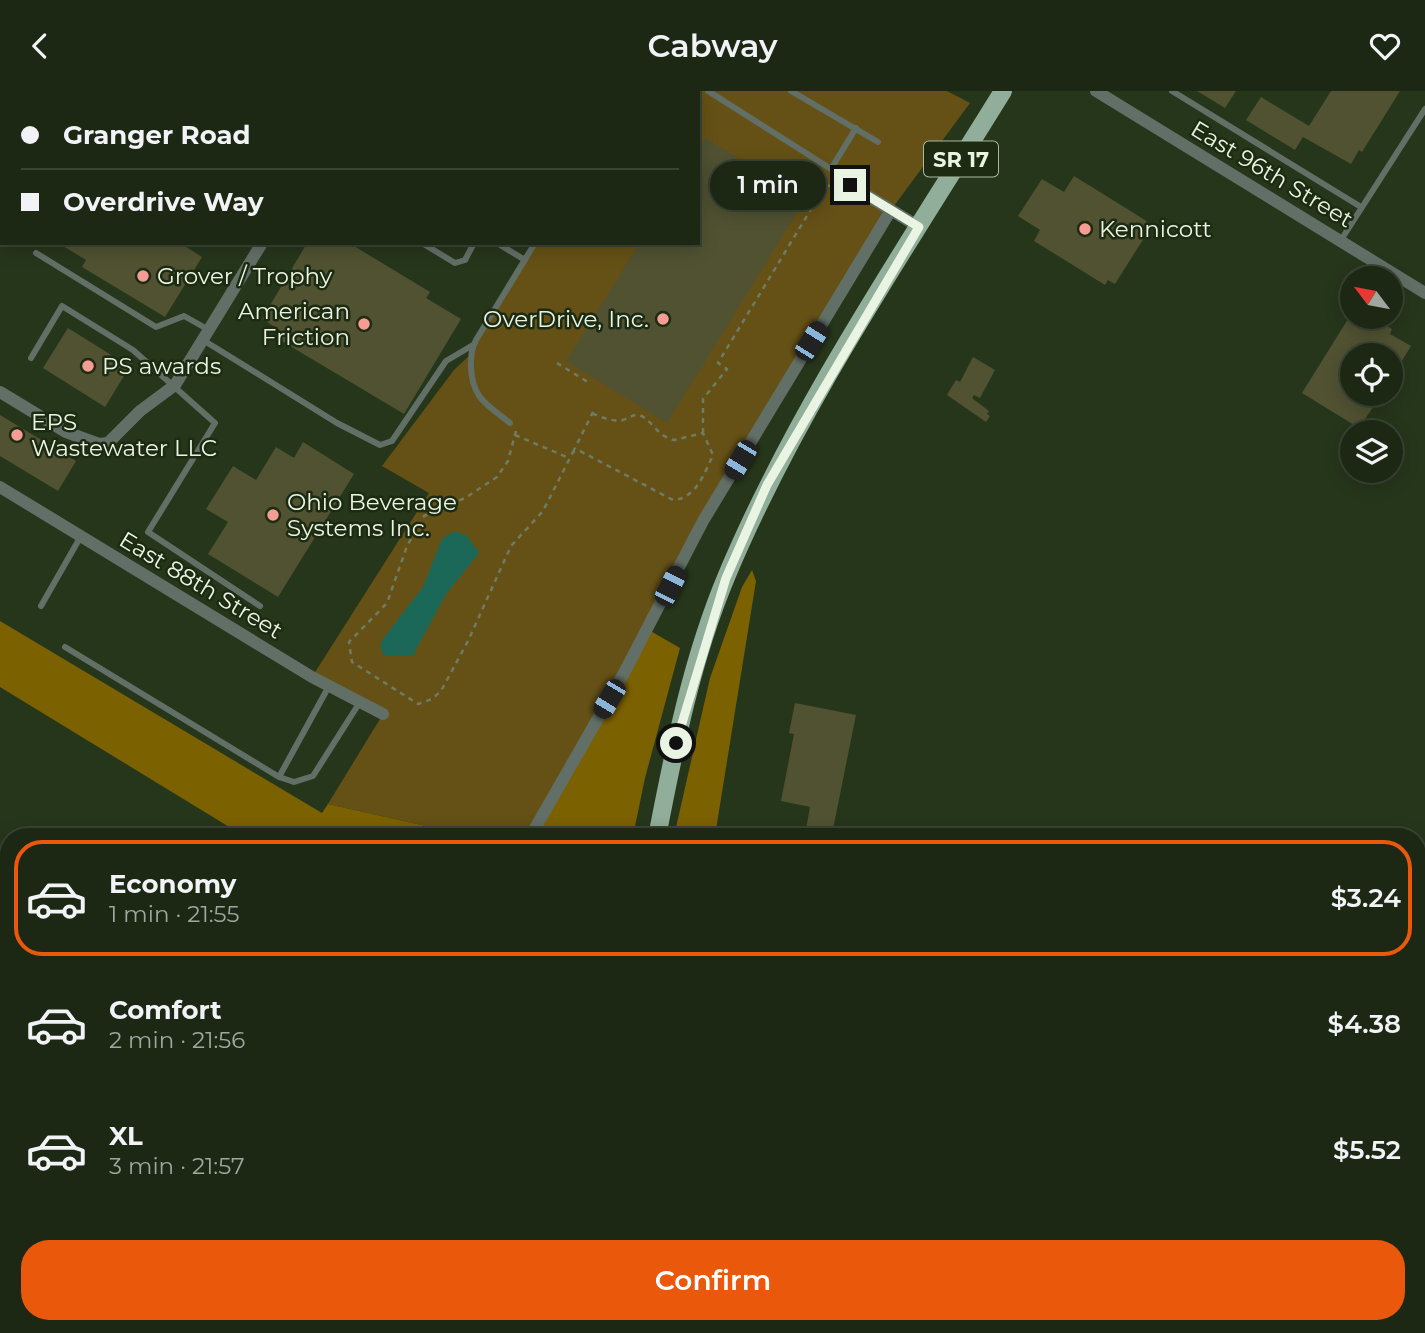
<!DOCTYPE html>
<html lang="en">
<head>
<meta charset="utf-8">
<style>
  :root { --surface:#1c2814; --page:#293422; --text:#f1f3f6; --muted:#a0a6a0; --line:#3a4434; --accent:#ea580c }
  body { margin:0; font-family:Montserrat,sans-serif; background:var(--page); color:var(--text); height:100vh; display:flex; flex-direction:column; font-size:26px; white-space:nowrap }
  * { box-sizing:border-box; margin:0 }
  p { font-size:23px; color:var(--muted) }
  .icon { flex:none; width:38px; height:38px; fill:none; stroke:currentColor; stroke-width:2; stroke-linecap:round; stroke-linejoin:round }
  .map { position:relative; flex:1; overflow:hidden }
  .side { position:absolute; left:0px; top:737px; width:1426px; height:506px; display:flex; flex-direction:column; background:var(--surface); border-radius:28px 28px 0 0; box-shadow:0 4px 18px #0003,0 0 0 2px var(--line) }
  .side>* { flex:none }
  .guide { position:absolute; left:0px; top:0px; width:700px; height:154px; box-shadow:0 4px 18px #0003,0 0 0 2px var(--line); display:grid; align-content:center; height:154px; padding:0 21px; background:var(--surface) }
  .needle { width:46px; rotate:302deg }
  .fabs { position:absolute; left:1340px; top:175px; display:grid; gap:14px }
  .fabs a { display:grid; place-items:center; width:63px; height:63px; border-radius:50%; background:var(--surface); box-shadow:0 4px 18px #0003,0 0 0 2px var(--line); font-size:35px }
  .end { position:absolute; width:32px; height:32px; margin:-16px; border:9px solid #eaf4e3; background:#111; box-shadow:0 0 0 4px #111 }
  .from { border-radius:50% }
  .bubble { position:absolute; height:49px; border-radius:24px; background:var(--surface); box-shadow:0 4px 18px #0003,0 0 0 2px var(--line); font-size:23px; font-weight:600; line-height:49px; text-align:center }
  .car { position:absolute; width:21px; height:42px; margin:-21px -10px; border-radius:9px; box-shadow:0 0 5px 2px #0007; background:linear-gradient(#222 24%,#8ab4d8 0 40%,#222 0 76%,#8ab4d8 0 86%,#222 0) }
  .guide b { display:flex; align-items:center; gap:24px; height:66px; font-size:26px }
  .guide b+b { border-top:2px solid var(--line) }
  .guide i { width:18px; height:18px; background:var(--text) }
  ul { padding:12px 0 0; list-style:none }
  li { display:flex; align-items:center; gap:21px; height:116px; margin:0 14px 10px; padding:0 7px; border:4px solid transparent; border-radius:28px }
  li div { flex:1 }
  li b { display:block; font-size:26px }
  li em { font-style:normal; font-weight:600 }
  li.on { border-color:var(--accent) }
  li>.icon { width:63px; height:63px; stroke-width:1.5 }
  .cta { display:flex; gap:14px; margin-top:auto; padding:14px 21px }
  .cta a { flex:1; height:80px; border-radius:28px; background:var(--accent); color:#fff; font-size:28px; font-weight:600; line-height:80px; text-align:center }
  header { display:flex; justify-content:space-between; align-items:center; height:91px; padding:0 21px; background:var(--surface); font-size:32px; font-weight:600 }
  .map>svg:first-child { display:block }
  .green { fill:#655116 }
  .forest { fill:#7c6100 }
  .water { fill:#1b6859 }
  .building { fill:#505232 }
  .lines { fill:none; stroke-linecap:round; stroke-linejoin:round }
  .path { stroke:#6e7c65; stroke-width:2.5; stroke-dasharray:5 5; stroke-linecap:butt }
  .lane { stroke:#626f66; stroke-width:6 }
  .street { stroke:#626f66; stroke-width:12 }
  .primary { stroke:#91ae9a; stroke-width:18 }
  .route { stroke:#eaf4e3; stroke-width:9 }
  .poi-dot { fill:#f59c94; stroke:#1c2b11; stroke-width:2.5 }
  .labels { text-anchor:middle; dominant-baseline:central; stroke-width:5; stroke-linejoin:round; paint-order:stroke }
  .shield { fill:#1c2b11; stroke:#acb8a4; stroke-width:2 }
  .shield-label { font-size:21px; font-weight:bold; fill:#eaf4e3 }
  .street-label { font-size:23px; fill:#eaf4e3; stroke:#1c2b11 }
  .poi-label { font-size:23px; fill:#eaf4e3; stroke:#1c2b11; text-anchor:start }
</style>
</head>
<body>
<header><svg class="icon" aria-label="back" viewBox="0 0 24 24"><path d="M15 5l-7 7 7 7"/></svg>Cabway<svg class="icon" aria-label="heart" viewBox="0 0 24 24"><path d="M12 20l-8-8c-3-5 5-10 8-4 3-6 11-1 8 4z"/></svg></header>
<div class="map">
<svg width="1425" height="1242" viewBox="0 0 1425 1242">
  <rect width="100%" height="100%" fill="#26361b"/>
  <path class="green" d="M627,0h320l23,12 -79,107 -109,178 -252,448h-60l-142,-32 55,-90 -71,-37 117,-184 -47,-27 72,-96 16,-15 65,-112h163v-150z"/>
  <path class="forest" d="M752,479l4,11 -41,255h-41l36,-158 32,-91z
    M0,530l322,192 6,-9 142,32h-226l-244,-149z
    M647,538l33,19 -35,130 -12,58 -104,1z
    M0,879l9,2v75l-9,-2z
    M0,1007l9,2v225h668l-9,8h-668z
    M957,1234h411l-4,6 9,2h-369z"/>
  <path class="water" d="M454,440l13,5 12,17 -33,41 -33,61 -25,1 -5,-2 -3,-9 3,-6 40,-52 19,-48z"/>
  <path class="building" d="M1197,0h39l-11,17z
    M1331,0h69l-38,61 -3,-2 -8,14 -48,-27 -8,13 -49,-30 15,-23 48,29z
    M705,47l101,60 -139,225 -101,-62 74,-118h58v-93z
    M1074,85l71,44 6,7 -36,57 -7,-4 -3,5 -71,-44 6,-11 -22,-14 24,-37 22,13z
    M58,152h122l22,14 -37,60 -83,-50 4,-7z
    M307,152h42l81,49 -4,6 35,21 -57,95 -129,-77 5,-7 -18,-11z
    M1353,220v6h10l10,6 3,-4 16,10 -2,5 21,12 -20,33v-24h-38v39h29l-23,34 -57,-35z
    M68,237l56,35 2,-3 6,3 -27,44 -62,-39z
    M973,266l22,13 -15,28 -6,-3 -2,3 17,13 -2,3 3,2 -4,6 -39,-27 9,-15 4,2z
    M0,324l76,46 -18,30 -58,-35z
    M303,351l51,32 -76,123 -70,-43 20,-32 -22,-13 27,-43 23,14 20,-33 18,11z
    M795,612l61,12 -24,119 -26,-5 4,-22 -29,-6 13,-67 -5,-1z
    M742,1234l41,6v2h-42z"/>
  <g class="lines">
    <path class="path" d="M557,272l34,21
      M516,340l-8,30 -11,16 -32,21 -41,18 -17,30 -20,57 -38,39 3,20 66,42 14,-5 9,-8 27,-50 43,-95 32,-35 30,-59 7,-1 93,49c23,-1 32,-28 40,-45l-10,-22 -29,7c-17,-3 -22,-21 -35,-25 -6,-1 -10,3 -16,5 -11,2 -22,-3 -32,-7
      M703,342v-34l24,-30 -9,-6 107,-177 14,-1
      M515,344l54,23
      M573,361l21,-42"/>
    <path class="lane" d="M433,0l3,2
      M708,0l123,78 25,-41
      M791,0l87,51
      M1172,0l189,116
      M603,2l1,-2
      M628,2l1,-2
      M1341,149l84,-131
      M422,152l33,20 10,-3 9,-17
      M497,152l28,17
      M36,162l120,74 28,-11 25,14
      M203,249l134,83 43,22 12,-4 54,-80 27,-16
      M31,267l31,-52 71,44 82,73 -67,109 112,74
      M510,332c-22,-18 -38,-24 -39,-56 0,-10 0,-18 5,-27l59,-97
      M41,515l40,-70
      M65,556l214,130 50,-91
      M279,686l15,5 19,-6 47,-74
      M880,1234l54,8
      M700,1242l8,-8"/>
    <path class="street" d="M1096,0l329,202
      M354,2l1,-2
      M850,94l69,42
      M0,301l66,40 33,12 9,-1 32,-32 35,-26 87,-142
      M0,396l312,190 71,37
      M530,746l94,-164 79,-152 188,-311"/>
    <path class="primary" d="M657,746c17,-88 35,-179 70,-262 70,-167 181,-330 276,-484
      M605,1242l1,-8"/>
  </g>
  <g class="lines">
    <path class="route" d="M676,652l50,-165 41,-93 152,-258 -69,-42"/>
  </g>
  <g class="poi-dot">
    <circle cx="1085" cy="138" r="7"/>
    <circle cx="143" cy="185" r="7"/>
    <circle cx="663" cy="228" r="7"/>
    <circle cx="364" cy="233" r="7"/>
    <circle cx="88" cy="275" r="7"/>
    <circle cx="17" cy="344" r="7"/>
    <circle cx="273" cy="424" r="7"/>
  </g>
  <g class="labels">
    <rect class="shield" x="924" y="50.5" width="74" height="35" rx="5"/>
    <g class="shield-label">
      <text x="961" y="68">SR 17</text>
    </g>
    <g class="street-label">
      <text transform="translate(1272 83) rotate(31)">East 96th Street</text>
      <text transform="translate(201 494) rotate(31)">East 88th Street</text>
    </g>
    <g class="poi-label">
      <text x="1099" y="138">Kennicott</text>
      <text x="157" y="185">Grover / Trophy</text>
      <text x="350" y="220" text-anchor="end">American<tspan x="350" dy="26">Friction</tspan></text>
      <text x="649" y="228" text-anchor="end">OverDrive, Inc.</text>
      <text x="102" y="275">PS awards</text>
      <text x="31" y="331">EPS<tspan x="31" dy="26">Wastewater LLC</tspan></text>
      <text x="287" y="411">Ohio Beverage<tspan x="287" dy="26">Systems Inc.</tspan></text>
    </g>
  </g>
</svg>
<div class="fabs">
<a><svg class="needle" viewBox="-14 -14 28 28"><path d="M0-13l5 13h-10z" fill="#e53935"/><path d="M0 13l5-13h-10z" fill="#a0a6a0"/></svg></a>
<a><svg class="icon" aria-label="locate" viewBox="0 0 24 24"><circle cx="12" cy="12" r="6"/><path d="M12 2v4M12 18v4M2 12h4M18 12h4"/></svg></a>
<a><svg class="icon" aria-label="layers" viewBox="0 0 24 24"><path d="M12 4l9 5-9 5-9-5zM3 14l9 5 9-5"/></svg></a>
</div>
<i class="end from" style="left:676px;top:652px"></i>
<i class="end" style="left:850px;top:94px"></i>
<div class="bubble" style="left:710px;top:70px;width:116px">1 min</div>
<i class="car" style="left:811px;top:250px;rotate:32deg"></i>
<i class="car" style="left:740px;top:369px;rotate:211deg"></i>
<i class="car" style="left:670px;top:495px;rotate:27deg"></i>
<i class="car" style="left:609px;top:608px;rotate:211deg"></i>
<div class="guide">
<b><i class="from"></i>Granger Road</b>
<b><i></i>Overdrive Way</b>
</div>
<section class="side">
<ul>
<li class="on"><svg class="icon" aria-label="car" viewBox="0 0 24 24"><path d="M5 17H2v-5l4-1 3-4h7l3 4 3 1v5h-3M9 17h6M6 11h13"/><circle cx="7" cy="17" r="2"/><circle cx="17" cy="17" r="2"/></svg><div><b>Economy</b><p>1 min · 21:55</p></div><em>$3.24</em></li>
<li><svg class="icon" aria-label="car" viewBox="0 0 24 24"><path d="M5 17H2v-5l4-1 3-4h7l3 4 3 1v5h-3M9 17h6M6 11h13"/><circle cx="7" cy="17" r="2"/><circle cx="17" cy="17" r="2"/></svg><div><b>Comfort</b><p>2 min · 21:56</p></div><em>$4.38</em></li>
<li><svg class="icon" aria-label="car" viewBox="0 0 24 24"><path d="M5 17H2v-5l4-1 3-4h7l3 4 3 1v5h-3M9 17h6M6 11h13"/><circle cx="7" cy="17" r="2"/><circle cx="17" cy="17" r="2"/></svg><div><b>XL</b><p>3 min · 21:57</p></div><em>$5.52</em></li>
</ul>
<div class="cta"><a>Confirm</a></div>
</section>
</div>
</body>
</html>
